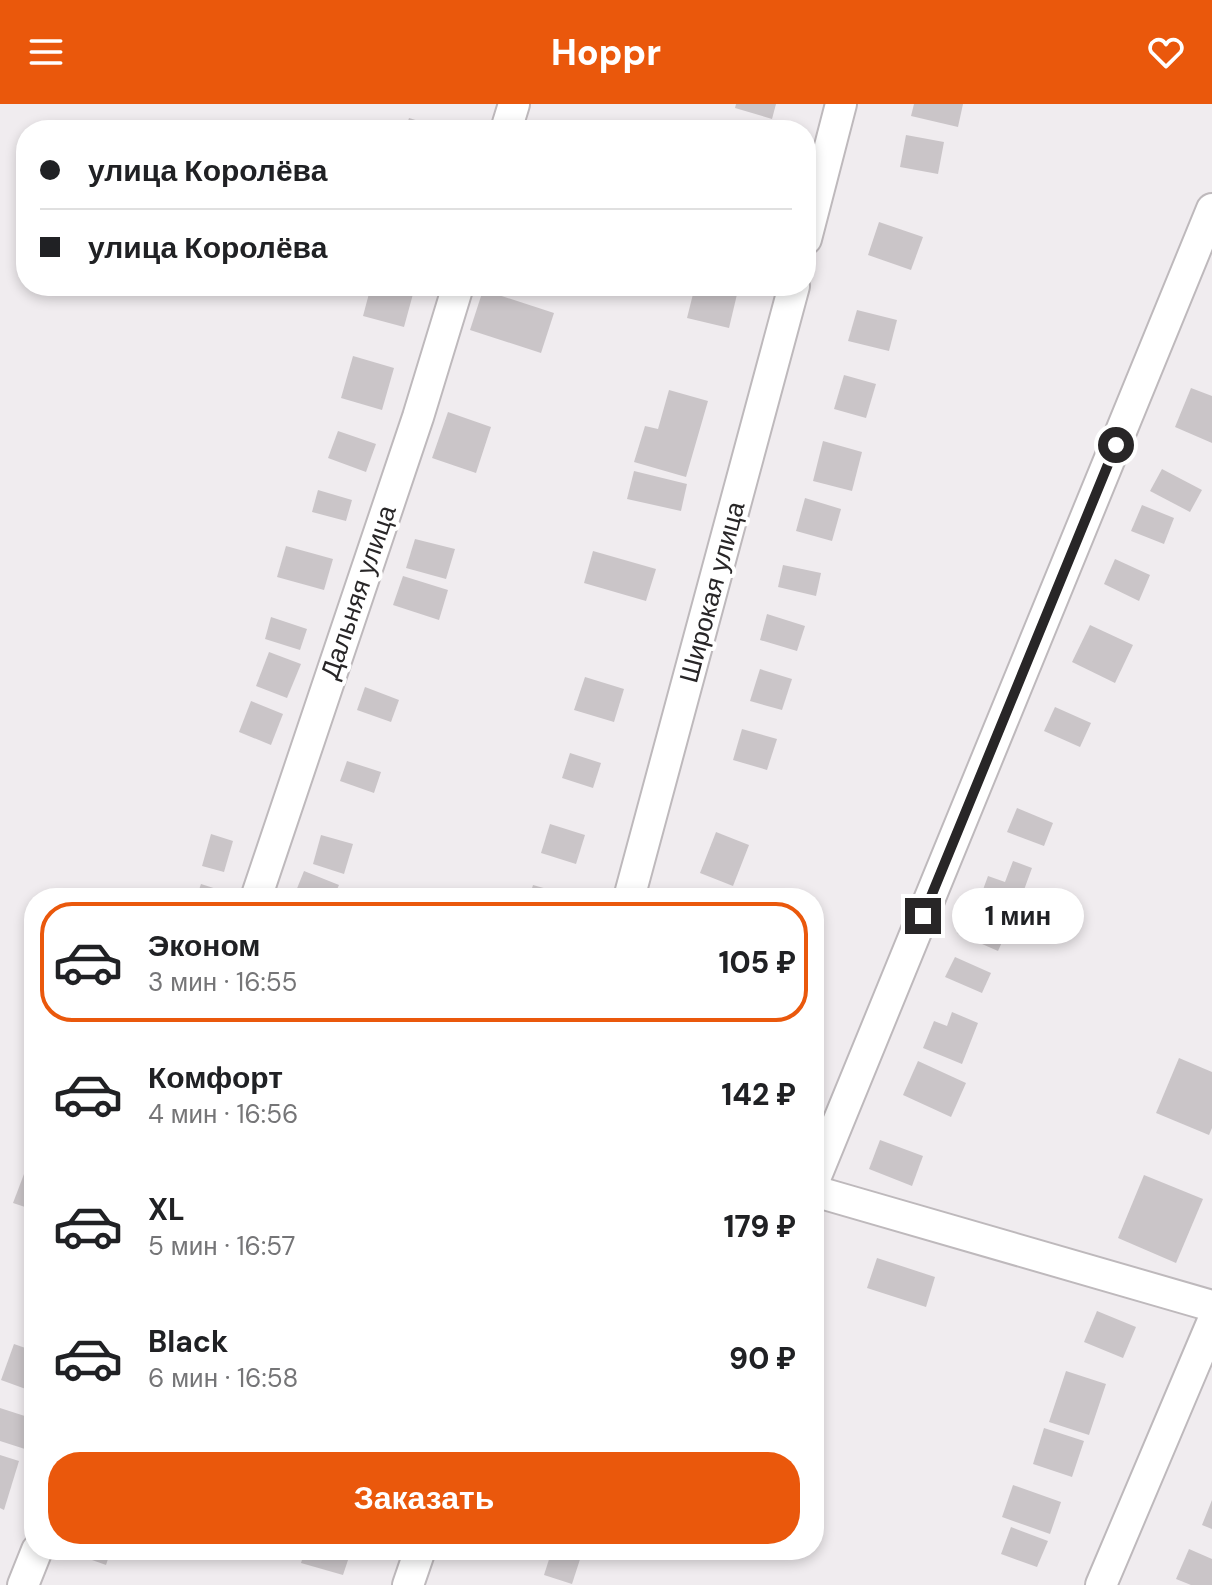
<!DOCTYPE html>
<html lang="ru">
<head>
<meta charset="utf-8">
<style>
	body { margin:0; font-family:"DM Sans",sans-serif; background:#f6f6f6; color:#202124; height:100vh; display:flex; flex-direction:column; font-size:30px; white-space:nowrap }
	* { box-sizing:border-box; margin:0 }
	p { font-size:26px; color:#757577 }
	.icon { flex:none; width:44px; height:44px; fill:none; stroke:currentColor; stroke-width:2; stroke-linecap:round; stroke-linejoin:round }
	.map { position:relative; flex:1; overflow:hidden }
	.sheet { position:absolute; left:24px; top:784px; width:800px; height:672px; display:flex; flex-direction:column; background:#fff; border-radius:32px; box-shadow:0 4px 12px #0003 }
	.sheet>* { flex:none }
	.guide { position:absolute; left:16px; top:16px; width:800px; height:176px; border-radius:32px; box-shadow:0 4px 12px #0003; display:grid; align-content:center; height:176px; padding:0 24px; background:#fff }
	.end { position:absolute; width:36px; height:36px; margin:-18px; border:10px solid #282627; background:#fff; box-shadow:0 0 0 4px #fff }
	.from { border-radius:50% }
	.bubble { position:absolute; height:56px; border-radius:28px; background:#fff; box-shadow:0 4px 12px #0003; font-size:26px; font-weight:800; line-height:56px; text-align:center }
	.guide b { display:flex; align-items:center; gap:28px; height:76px; font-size:30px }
	.guide b+b { border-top:2px solid #e0e0e0 }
	.guide i { width:20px; height:20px; background:#202124 }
	ul { padding:14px 0 0; list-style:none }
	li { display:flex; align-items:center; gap:24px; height:120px; margin:0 16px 12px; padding:0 8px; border:4px solid transparent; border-radius:32px }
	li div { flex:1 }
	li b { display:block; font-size:30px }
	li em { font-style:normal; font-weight:800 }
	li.active { border-color:#ea580c }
	li>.icon { width:72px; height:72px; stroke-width:1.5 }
	.button { display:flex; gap:16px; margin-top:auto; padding:16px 24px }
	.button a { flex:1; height:92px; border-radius:32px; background:#ea580c; color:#fff; font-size:32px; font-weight:800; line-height:92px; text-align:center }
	header { display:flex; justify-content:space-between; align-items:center; height:104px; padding:0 24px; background:#ea580c; color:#fff; font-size:36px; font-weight:800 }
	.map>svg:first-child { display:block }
</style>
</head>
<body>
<header><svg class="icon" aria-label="menu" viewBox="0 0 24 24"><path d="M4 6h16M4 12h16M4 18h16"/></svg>Hoppr<svg class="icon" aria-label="heart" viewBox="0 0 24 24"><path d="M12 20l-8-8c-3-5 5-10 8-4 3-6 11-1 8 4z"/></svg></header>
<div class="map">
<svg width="1212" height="1481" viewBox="0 0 1212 1481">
	<rect width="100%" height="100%" fill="#f0ecef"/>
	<g fill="#cac5c8">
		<polygon points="736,0 776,0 772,15 735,4"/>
		<polygon points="914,0 963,0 958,23 911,12"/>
		<polygon points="409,14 445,25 445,26 405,26"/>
		<polygon points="906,31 944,38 938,70 900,63"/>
		<polygon points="879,118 923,133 911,166 868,151"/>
		<polygon points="371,182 383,182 413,190 404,223 363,212"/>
		<polygon points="695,182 739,182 729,224 687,214"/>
		<polygon points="483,186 554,209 541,249 470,226"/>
		<polygon points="857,206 897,216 889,247 848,237"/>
		<polygon points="353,252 394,264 382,306 341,294"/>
		<polygon points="844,271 876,280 866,314 834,305"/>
		<polygon points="1191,284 1212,292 1212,339 1175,323"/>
		<polygon points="669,286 708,297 686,373 634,358 645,322 658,325"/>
		<polygon points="448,308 491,323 476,369 432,354"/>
		<polygon points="338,327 376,340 366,368 328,354"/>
		<polygon points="823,337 862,348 852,387 813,377"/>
		<polygon points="1162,365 1202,386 1190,408 1150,387"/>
		<polygon points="634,367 687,380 681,407 627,395"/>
		<polygon points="318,386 352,396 346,417 312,408"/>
		<polygon points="805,394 841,405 832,437 796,427"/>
		<polygon points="1142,401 1174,414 1164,440 1131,427"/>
		<polygon points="415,435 455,445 446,475 406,464"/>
		<polygon points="286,442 333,455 324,486 277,473"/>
		<polygon points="593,447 656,465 646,497 584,479"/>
		<polygon points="1115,455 1150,471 1139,497 1104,480"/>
		<polygon points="783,461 821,469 816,492 778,483"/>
		<polygon points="403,472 448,486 439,516 393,501"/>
		<polygon points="767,510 805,522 797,547 760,536"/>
		<polygon points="271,513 307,525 300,546 265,535"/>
		<polygon points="1090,521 1133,541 1115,579 1072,558"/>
		<polygon points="269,548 301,560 287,594 256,582"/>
		<polygon points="760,565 792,575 782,606 750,597"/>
		<polygon points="585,573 624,585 614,618 574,606"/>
		<polygon points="365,583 399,596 391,618 357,606"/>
		<polygon points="251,597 283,610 271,641 239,628"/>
		<polygon points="1055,603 1091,619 1080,643 1044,627"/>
		<polygon points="742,625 777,635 767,666 733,656"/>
		<polygon points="570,649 601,659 593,684 562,674"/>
		<polygon points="347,657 381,668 374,689 340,677"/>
		<polygon points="1017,704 1053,719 1044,742 1007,728"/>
		<polygon points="550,720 585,731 576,760 541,749"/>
		<polygon points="716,728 749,741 733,782 700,769"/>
		<polygon points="211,730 233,737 224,768 202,762"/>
		<polygon points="321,731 353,740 344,770 313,760"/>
		<polygon points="1013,757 1032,764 1013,816 977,802 988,772 1005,778"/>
		<polygon points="304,767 339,781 333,794 294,792"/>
		<polygon points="201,780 229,789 227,794 196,794"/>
		<polygon points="533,781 575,793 575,794 529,794"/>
		<polygon points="966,810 1007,827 998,847 957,829"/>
		<polygon points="955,853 991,869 982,889 945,873"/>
		<polygon points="952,908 978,919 962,960 923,944 934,917 947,922"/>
		<polygon points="1179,954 1212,968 1212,1024 1209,1031 1156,1009"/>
		<polygon points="918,957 966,979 951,1013 903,991"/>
		<polygon points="880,1036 923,1052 912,1082 869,1065"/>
		<polygon points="24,1070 34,1074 34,1106 13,1099"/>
		<polygon points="1144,1071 1203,1095 1176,1159 1118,1134"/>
		<polygon points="877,1154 935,1173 926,1203 867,1184"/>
		<polygon points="1097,1207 1136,1223 1123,1254 1084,1238"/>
		<polygon points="14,1240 34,1247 34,1288 1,1276"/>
		<polygon points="1066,1267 1106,1280 1089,1331 1049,1318"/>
		<polygon points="0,1304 34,1315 34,1326 28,1346 0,1337"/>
		<polygon points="1044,1324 1084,1337 1072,1373 1033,1360"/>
		<polygon points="0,1351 19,1357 4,1406 0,1404"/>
		<polygon points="1013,1381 1061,1398 1050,1430 1002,1413"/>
		<polygon points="1212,1396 1212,1425 1202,1421"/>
		<polygon points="1011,1423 1048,1437 1037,1463 1001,1450"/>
		<polygon points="1189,1445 1212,1455 1212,1481 1191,1481 1176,1475"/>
		<polygon points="64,1446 111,1446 106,1461"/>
		<polygon points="305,1446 324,1446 349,1453 343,1471 301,1459"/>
		<polygon points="552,1446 583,1446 572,1480 544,1471"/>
	</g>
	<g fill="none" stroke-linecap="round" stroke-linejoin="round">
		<g stroke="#beb9bc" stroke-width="34">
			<g id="street">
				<polyline points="506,26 514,0"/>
				<polyline points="806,135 841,0"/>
				<polyline points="256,794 418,313 458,182"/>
				<polyline points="629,794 794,182"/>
				<polyline points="814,1077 1212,105"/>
				<polyline points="814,1087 1212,1202"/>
				<polyline points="23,1481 37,1446"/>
				<polyline points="408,1481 420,1446"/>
				<polyline points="1101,1481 1212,1219"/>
			</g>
		</g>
		<use href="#street" stroke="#fff" stroke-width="30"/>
	</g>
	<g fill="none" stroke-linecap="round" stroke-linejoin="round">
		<polyline stroke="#282627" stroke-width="10" points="923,812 1116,341"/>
	</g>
	<g text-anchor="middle" stroke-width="8" stroke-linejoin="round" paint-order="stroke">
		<g font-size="26" fill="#282627" stroke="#fff">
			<text transform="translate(358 488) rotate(-71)" y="9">Дальняя улица</text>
			<text transform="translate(712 488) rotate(-75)" y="9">Широкая улица</text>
		</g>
	</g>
</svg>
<i class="end from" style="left:1116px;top:341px"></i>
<i class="end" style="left:923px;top:812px"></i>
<div class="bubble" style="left:952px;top:784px;width:132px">1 мин</div>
<div class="guide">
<b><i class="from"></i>улица Королёва</b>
<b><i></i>улица Королёва</b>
</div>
<section class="sheet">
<ul>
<li class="active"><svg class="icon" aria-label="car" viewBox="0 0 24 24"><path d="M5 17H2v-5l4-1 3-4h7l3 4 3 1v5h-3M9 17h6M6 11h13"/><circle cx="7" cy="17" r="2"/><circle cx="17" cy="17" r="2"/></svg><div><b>Эконом</b><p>3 мин · 16:55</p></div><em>105 ₽</em></li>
<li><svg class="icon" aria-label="car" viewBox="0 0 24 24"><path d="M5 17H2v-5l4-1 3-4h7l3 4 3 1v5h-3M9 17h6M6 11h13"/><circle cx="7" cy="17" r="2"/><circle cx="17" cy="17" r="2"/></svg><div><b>Комфорт</b><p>4 мин · 16:56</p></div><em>142 ₽</em></li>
<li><svg class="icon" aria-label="car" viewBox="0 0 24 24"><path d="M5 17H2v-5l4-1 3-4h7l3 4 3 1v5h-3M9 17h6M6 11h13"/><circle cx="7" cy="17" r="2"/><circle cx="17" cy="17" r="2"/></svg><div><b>XL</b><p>5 мин · 16:57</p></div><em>179 ₽</em></li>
<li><svg class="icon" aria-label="car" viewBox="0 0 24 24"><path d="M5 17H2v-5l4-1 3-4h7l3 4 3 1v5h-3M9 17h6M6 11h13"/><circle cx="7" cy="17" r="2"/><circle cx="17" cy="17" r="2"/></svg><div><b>Black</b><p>6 мин · 16:58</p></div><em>90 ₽</em></li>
</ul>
<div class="button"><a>Заказать</a></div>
</section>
</div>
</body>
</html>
